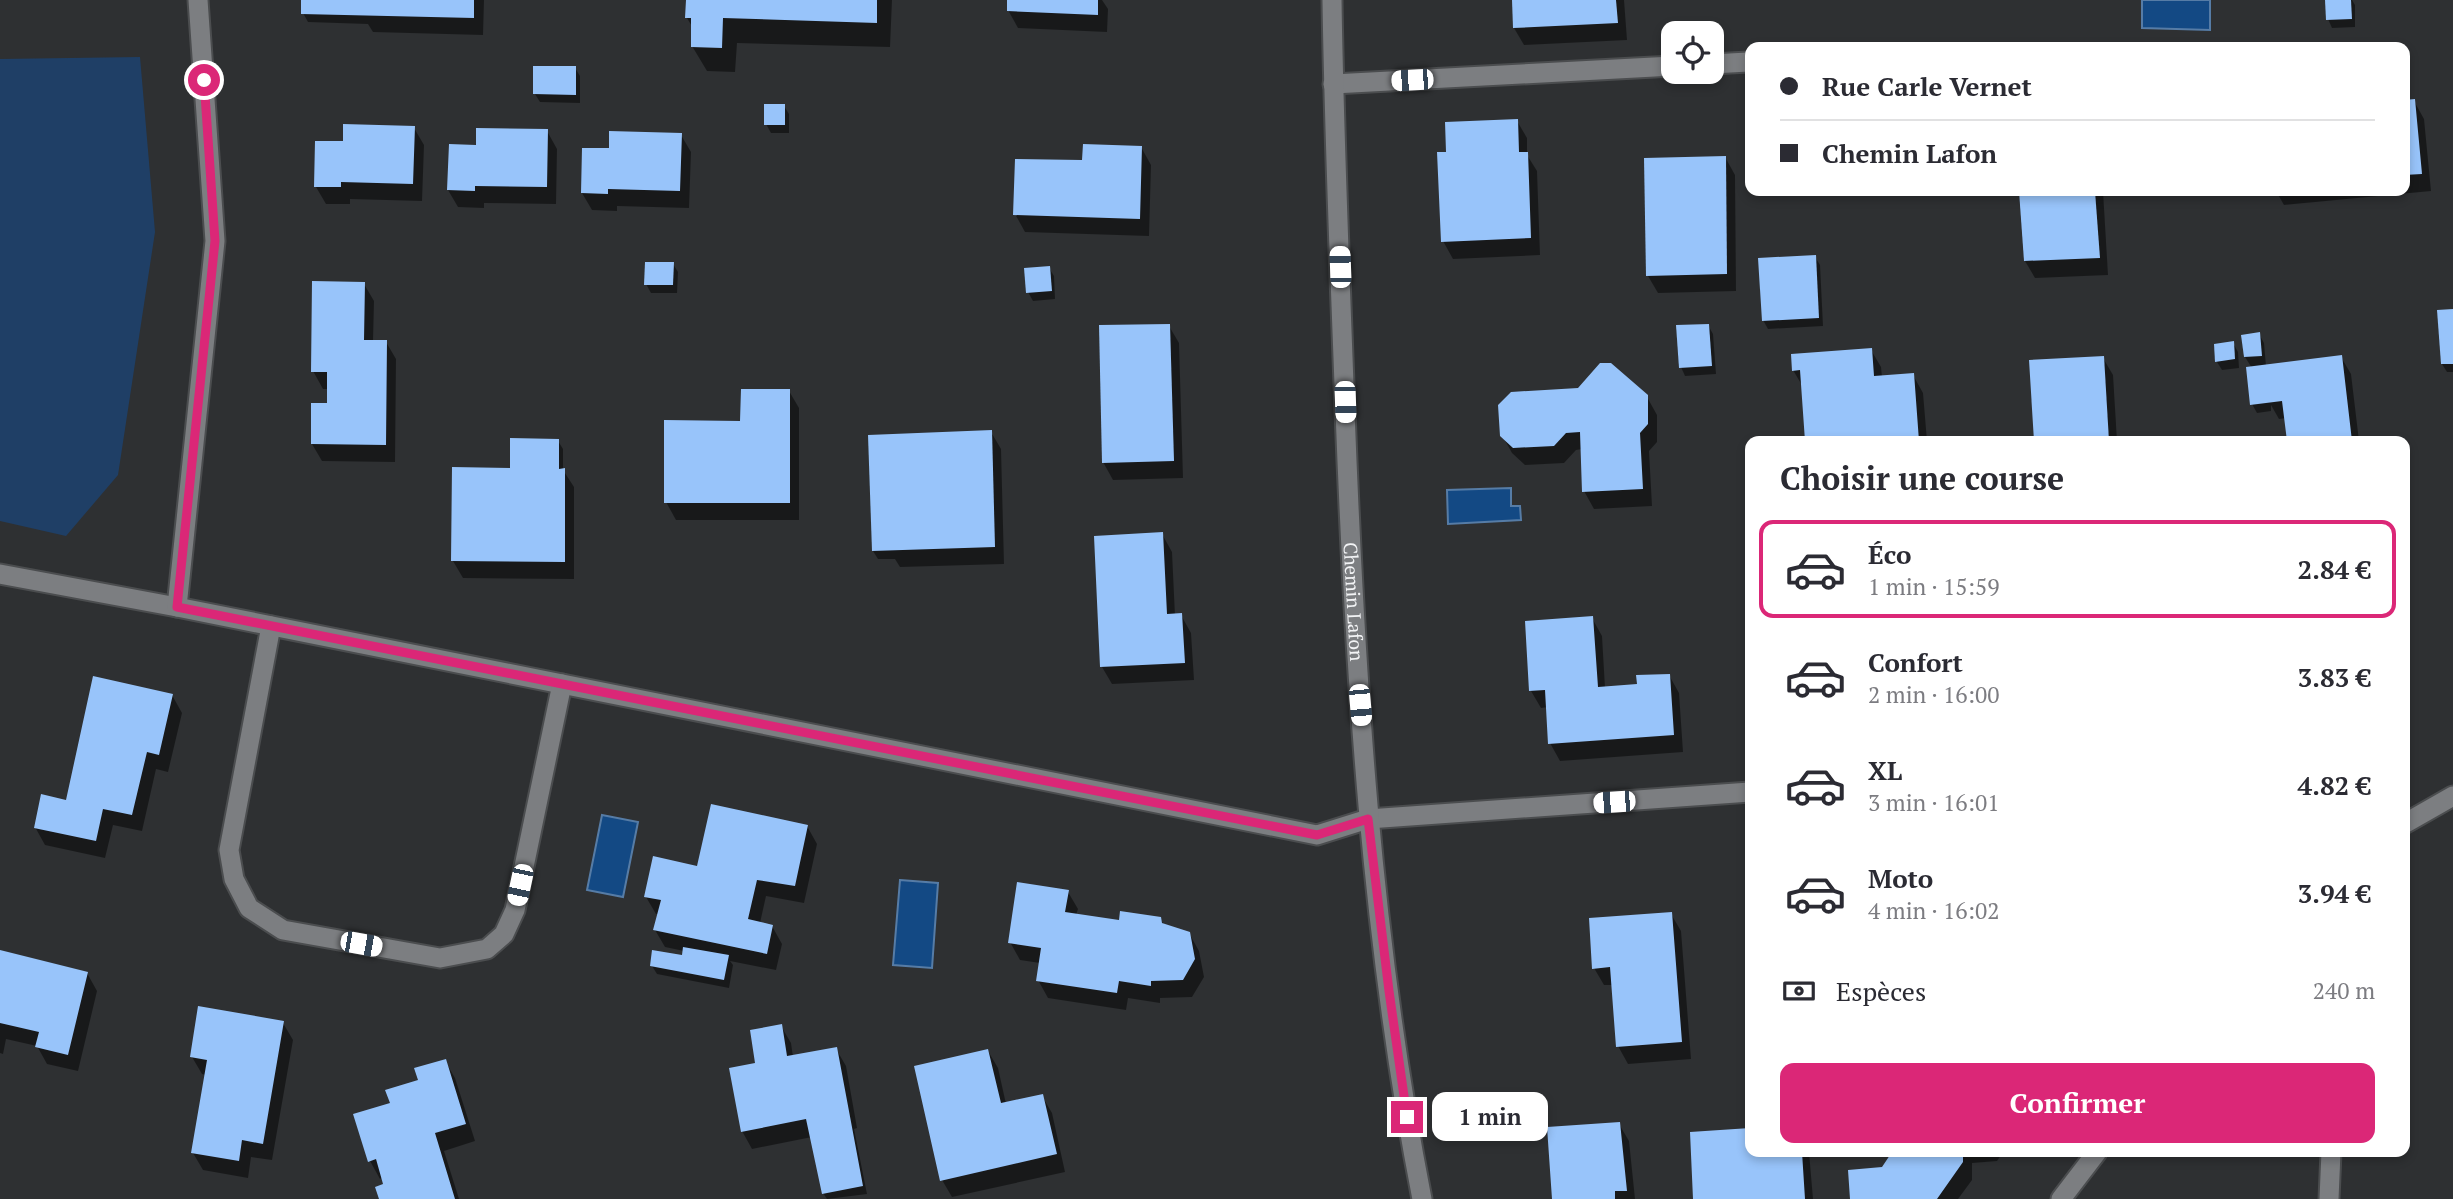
<!DOCTYPE html>
<html lang="fr">
<head>
<meta charset="utf-8">
<style>
	body { margin:0; font-family:"PT Serif",serif; background:#f7f7f7; color:#2b2b33; height:100vh; display:flex; flex-direction:column; font-size:26px; white-space:nowrap }
	* { box-sizing:border-box; margin:0 }
	p { font-size:23px; color:#7c7c81 }
	.icon { flex:none; width:38px; height:38px; fill:none; stroke:currentColor; stroke-width:2; stroke-linecap:round; stroke-linejoin:round }
	.map { position:relative; flex:1; overflow:hidden }
	.details { position:absolute; left:1745px; top:436px; width:665px; height:721px; display:flex; flex-direction:column; background:#fff; border-radius:14px; box-shadow:0 4px 10px #0003 }
	.details>* { flex:none }
	.banner { position:absolute; left:1745px; top:42px; width:665px; height:154px; border-radius:14px; box-shadow:0 4px 10px #0003; display:grid; align-content:center; height:154px; padding:0 35px; background:#fff }
	.buttons { position:absolute; left:1661px; top:21px; display:grid; gap:14px }
	.buttons a { display:grid; place-items:center; width:63px; height:63px; border-radius:14px; background:#fff; box-shadow:0 4px 10px #0003; font-size:35px }
	.end { position:absolute; width:32px; height:32px; margin:-16px; border:9px solid #db2777; background:#fff; box-shadow:0 0 0 4px #fff }
	.from { border-radius:50% }
	.bubble { position:absolute; height:49px; border-radius:14px; background:#fff; box-shadow:0 4px 10px #0003; font-size:23px; font-weight:800; line-height:49px; text-align:center }
	.car { position:absolute; width:21px; height:42px; margin:-21px -10px; border-radius:9px; box-shadow:0 0 5px 2px #0007; background:linear-gradient(#fff 24%,#345 0 40%,#fff 0 76%,#345 0 86%,#fff 0) }
	.banner b { display:flex; align-items:center; gap:24px; height:66px; font-size:26px }
	.banner b+b { border-top:2px solid #e1e1e2 }
	.banner i { width:18px; height:18px; background:#2b2b33 }
	ul { padding:0; list-style:none }
	li { display:flex; align-items:center; gap:21px; height:98px; margin:0 14px 10px; padding:0 21px; border:4px solid transparent; border-radius:14px }
	li div { flex:1 }
	li b { display:block; font-size:26px }
	li em { font-style:normal; font-weight:800 }
	li.selected { border-color:#db2777 }
	li>.icon { width:63px; height:63px; stroke-width:1.5 }
	h2 { padding:0 35px; font-size:32px; line-height:84px }
	.pay { display:flex; align-items:center; gap:18px; height:77px; padding:0 35px; font-size:26px }
	.pay p { margin-inline-start:auto }
	.cta { display:flex; gap:14px; margin-top:auto; padding:14px 35px }
	.cta a { flex:1; height:80px; border-radius:14px; background:#db2777; color:#fff; font-size:28px; font-weight:800; line-height:80px; text-align:center }
	.map>svg:first-child { display:block }
</style>
</head>
<body>
<div class="map">
<svg width="2453" height="1199" viewBox="0 0 2453 1199">
	<rect width="100%" height="100%" fill="#2e3032"/>
	<polygon fill="#1f3f66" points="140,57 155,232 118,475 66,536 0,521 0,59"/>
	<g fill="#134984" stroke="#567ca6" stroke-width="2">
		<polygon points="2142,0 2210,0 2210,30 2142,28"/>
		<polygon points="1511,488 1511,506 1520,506 1521,520 1448,524 1447,490"/>
		<polygon points="602,815 638,822 623,897 587,890"/>
		<polygon points="900,880 938,883 932,968 893,965"/>
	</g>
	<g fill="#0007">
		<polygon points="303,0 484,0 483,35 373,32 368,24 308,22 303,13"/>
		<polygon points="688,0 892,0 890,47 737,43 735,72 707,71 692,46 693,28 687,18"/>
		<polygon points="1009,0 1102,0 1108,9 1107,32 1018,28 1008,10"/>
		<polygon points="1513,0 1624,0 1627,40 1524,45 1514,28"/>
		<polygon points="2327,0 2352,0 2355,5 2355,27 2332,28 2328,19"/>
		<polygon points="575,68 580,76 580,103 540,102 535,94"/>
		<polygon points="2414,101 2424,119 2431,191 2284,205 2276,191 2404,191 2404,102"/>
		<polygon points="784,106 789,114 789,133 771,133 766,124"/>
		<polygon points="1517,121 1527,138 1527,155 1537,171 1540,255 1453,259 1443,241 1448,154"/>
		<polygon points="414,128 424,145 422,201 350,199 350,204 326,204 316,187 345,143"/>
		<polygon points="547,131 557,149 556,204 484,203 484,208 458,207 448,190 478,147"/>
		<polygon points="681,135 691,152 689,208 617,206 617,211 592,210 582,193 610,150"/>
		<polygon points="1141,147 1151,165 1149,236 1025,232 1015,214 1084,162"/>
		<polygon points="1725,157 1735,175 1736,291 1658,293 1648,276"/>
		<polygon points="2021,191 2103,191 2108,275 2035,278 2025,261"/>
		<polygon points="1815,257 1820,265 1823,326 1768,329 1763,320"/>
		<polygon points="673,264 678,272 677,293 651,293 646,284"/>
		<polygon points="1049,268 1054,276 1055,299 1033,301 1028,292"/>
		<polygon points="364,284 374,301 373,341 386,342 396,359 395,462 322,461 312,444 329,405 329,389 323,389 313,371"/>
		<polygon points="2453,311 2453,372 2447,372 2442,364"/>
		<polygon points="1708,325 1713,334 1716,374 1685,376 1681,367"/>
		<polygon points="1169,326 1179,343 1183,478 1113,480 1103,462"/>
		<polygon points="2259,334 2264,343 2266,366 2341,357 2351,374 2359,441 2288,441 2286,418 2279,419 2271,405 2271,411 2257,413 2252,404 2252,368 2245,357"/>
		<polygon points="2233,343 2238,352 2239,368 2222,370 2217,362 2216,346"/>
		<polygon points="1871,350 1881,367 1882,377 1913,375 1923,393 1927,441 1807,441 1803,387 1793,370"/>
		<polygon points="2103,358 2113,375 2117,441 2035,441"/>
		<polygon points="789,391 799,408 799,520 676,520 666,502 742,422"/>
		<polygon points="1647,397 1657,415 1657,442 1649,451 1652,506 1594,509 1584,491 1582,449 1576,450 1564,463 1525,465 1512,453 1502,435"/>
		<polygon points="991,432 1001,449 1004,564 900,567 895,559 878,559 873,551"/>
		<polygon points="558,441 563,449 563,470 574,487 574,579 463,578 453,561 513,470"/>
		<polygon points="1162,534 1172,552 1175,616 1181,615 1191,633 1194,680 1112,684 1102,667"/>
		<polygon points="1592,618 1602,636 1605,688 1639,685 1669,675 1679,693 1683,752 1560,761 1550,743 1548,707 1541,708 1531,691"/>
		<polygon points="172,695 182,713 168,772 156,769 142,831 113,825 105,858 45,845 35,827 67,802"/>
		<polygon points="807,826 817,844 804,903 766,896 760,923 772,926 782,944 776,970 730,961 733,965 729,988 657,974 652,966 684,957 684,951 665,947 655,930 659,914 656,914 646,897 698,868"/>
		<polygon points="1068,892 1078,909 1076,915 1121,922 1160,919 1164,925 1189,933 1199,951 1204,977 1192,997 1160,998 1160,1003 1128,998 1126,1010 1048,998 1038,980 1040,963 1020,960 1010,942"/>
		<polygon points="1671,914 1681,931 1691,1059 1628,1064 1618,1046 1613,985 1604,985 1594,968"/>
		<polygon points="0,952 87,973 97,991 78,1071 47,1064 37,1046 6,1039 3,1054 0,1053"/>
		<polygon points="283,1023 293,1040 272,1160 251,1157 248,1178 203,1170 193,1153 206,1075 202,1074 192,1057"/>
		<polygon points="781,1026 791,1043 793,1057 836,1049 846,1066 857,1128 854,1129 867,1194 827,1199 823,1193 812,1137 752,1149 742,1131 757,1064"/>
		<polygon points="988,1051 998,1068 1006,1104 1042,1096 1052,1113 1065,1172 952,1197 942,1180"/>
		<polygon points="445,1061 455,1078 475,1141 444,1151 459,1199 381,1199 385,1185 383,1177 380,1179 370,1161 392,1104"/>
		<polygon points="1619,1124 1629,1141 1635,1199 1554,1199"/>
		<polygon points="1750,1130 1750,1152 1809,1152 1813,1199 1695,1199"/>
		<polygon points="1894,1152 2003,1152 1997,1161 1972,1163 1972,1180 1958,1199 1852,1199 1882,1168"/>
	</g>
	<g fill="#98c4fa">
		<polygon points="301,0 474,0 474,18 301,14"/>
		<polygon points="686,0 877,0 877,23 723,18 722,48 691,47 691,18 685,18"/>
		<polygon points="1007,0 1098,0 1098,15 1007,11"/>
		<polygon points="1512,0 1616,0 1618,23 1513,28"/>
		<polygon points="2325,0 2351,0 2352,19 2326,20"/>
		<polygon points="533,66 576,66 576,95 533,94"/>
		<polygon points="2415,99 2422,174 2404,175 2404,100"/>
		<rect x="764" y="104" width="21" height="21"/>
		<polygon points="1518,119 1519,152 1528,152 1531,238 1441,242 1437,152 1446,152 1445,122"/>
		<polygon points="343,124 415,126 413,184 341,182 341,187 314,187 315,141 343,141"/>
		<polygon points="476,128 548,129 547,187 475,186 475,191 447,190 449,144 476,145"/>
		<polygon points="609,131 682,133 680,191 608,189 608,194 581,193 582,148 609,148"/>
		<polygon points="1083,144 1142,146 1140,219 1013,215 1015,159 1082,160"/>
		<polygon points="1726,156 1727,274 1646,276 1644,158"/>
		<polygon points="2019,191 2095,191 2100,258 2024,261"/>
		<polygon points="1816,255 1819,318 1762,321 1758,258"/>
		<polygon points="645,262 674,262 673,285 644,285"/>
		<polygon points="1050,266 1052,291 1026,293 1024,268"/>
		<polygon points="312,281 365,282 364,340 387,340 386,445 311,444 311,403 327,403 327,372 311,372"/>
		<polygon points="2453,309 2453,364 2441,364 2437,310"/>
		<polygon points="1170,324 1174,461 1102,463 1099,325"/>
		<polygon points="1709,324 1712,366 1679,368 1676,325"/>
		<polygon points="2260,332 2262,356 2244,357 2241,335"/>
		<polygon points="2234,341 2235,359 2215,362 2214,344"/>
		<polygon points="1872,348 1874,376 1914,373 1919,441 1863,441 1862,438 1805,441 1800,370 1792,371 1791,354"/>
		<polygon points="2342,355 2352,441 2287,441 2282,401 2250,405 2246,367"/>
		<polygon points="2104,356 2109,441 2034,441 2029,360"/>
		<polygon points="1600,363 1611,363 1648,395 1648,424 1640,433 1643,489 1582,492 1580,432 1566,433 1554,446 1513,448 1500,436 1498,405 1511,392 1578,388"/>
		<polygon points="741,389 790,389 790,503 664,503 664,420 740,421"/>
		<polygon points="992,430 995,547 872,551 868,435"/>
		<polygon points="510,438 559,439 559,469 565,468 565,562 451,561 452,467 510,468"/>
		<polygon points="1163,532 1167,614 1182,613 1185,663 1100,667 1094,536"/>
		<polygon points="1593,616 1598,687 1637,684 1636,675 1670,674 1674,735 1548,744 1545,690 1529,691 1525,621"/>
		<polygon points="93,676 173,694 159,755 147,752 132,815 103,809 96,841 34,828 41,794 66,800"/>
		<polygon points="711,804 808,825 795,886 757,880 748,919 773,925 767,954 653,930 661,900 644,897 653,856 697,866"/>
		<polygon points="1017,882 1069,890 1065,912 1119,920 1120,911 1161,917 1162,923 1190,932 1195,959 1183,980 1151,981 1151,986 1119,981 1117,993 1036,981 1041,948 1008,943"/>
		<polygon points="1672,912 1682,1042 1616,1047 1610,967 1592,969 1589,918"/>
		<polygon points="683,947 729,955 724,980 650,966 652,950 682,955"/>
		<polygon points="0,950 88,972 68,1055 35,1047 39,1032 0,1023"/>
		<polygon points="198,1006 284,1021 263,1144 242,1140 239,1161 191,1153 207,1060 190,1057"/>
		<polygon points="782,1024 787,1056 837,1047 863,1186 822,1194 806,1119 741,1132 729,1068 755,1063 750,1030"/>
		<polygon points="988,1049 1001,1103 1043,1094 1057,1154 940,1181 914,1066"/>
		<polygon points="446,1059 466,1124 435,1133 455,1199 379,1199 375,1187 383,1184 376,1159 368,1162 353,1114 390,1103 385,1090 418,1080 414,1068"/>
		<polygon points="1620,1122 1627,1191 1615,1191 1615,1199 1552,1199 1547,1127"/>
		<polygon points="1750,1128 1750,1152 1802,1152 1805,1199 1693,1199 1690,1132"/>
		<polygon points="1892,1152 1963,1152 1963,1162 1937,1199 1850,1199 1848,1170 1882,1167"/>
	</g>
	<g fill="none" stroke-linecap="round" stroke-linejoin="round">
		<g stroke="#4b4d4f" stroke-width="23">
			<g id="service">
				<polyline points="1712,64 1748,62"/>
				<polyline points="1333,84 1673,66"/>
				<polyline points="1368,819 1750,792"/>
			</g>
		</g>
		<g stroke="#4b4d4f" stroke-width="23">
			<g id="minor">
				<polyline points="0,574 177,607 1317,835 1368,819"/>
				<polyline points="177,607 215,241 198,0"/>
				<polyline points="271,626 229,850 234,879 249,908 283,930 440,958 487,949 504,934 515,910 562,684"/>
				<polyline points="2404,824 2453,796"/>
				<polyline points="2061,1199 2097,1152"/>
				<polyline points="2329,1199 2331,1152"/>
			</g>
		</g>
		<g stroke="#4b4d4f" stroke-width="23">
			<g id="tertiary">
				<path id="s1" d="M1332,0c2,137 8,274 13,411 10,264 26,528 77,788"/>
			</g>
		</g>
		<use href="#service" stroke="#7c7e81" stroke-width="19"/>
		<use href="#minor" stroke="#7c7e81" stroke-width="19"/>
		<use href="#tertiary" stroke="#7c7e81" stroke-width="19"/>
	</g>
	<g fill="none" stroke-linecap="round" stroke-linejoin="round">
		<polyline stroke="#db2777" stroke-width="9" points="204,80 215,241 177,607 1317,835 1368,819 1389,991 1407,1117"/>
	</g>
	<g text-anchor="middle" stroke-width="7" stroke-linejoin="round" paint-order="stroke">
		<g font-size="19" fill="#f2f3f5" stroke="#2e3032">
			<text dy="7" stroke="none"><textPath href="#s1" startOffset="602">Chemin Lafon</textPath></text>
		</g>
	</g>
</svg>
<div class="buttons">
<a><svg class="icon" aria-label="locate" viewBox="0 0 24 24"><circle cx="12" cy="12" r="6"/><path d="M12 2v4M12 18v4M2 12h4M18 12h4"/></svg></a>
</div>
<i class="end from" style="left:204px;top:80px"></i>
<i class="end" style="left:1407px;top:1117px"></i>
<div class="bubble" style="left:1432px;top:1092px;width:116px">1 min</div>
<i class="car" style="left:1412px;top:80px;rotate:267deg"></i>
<i class="car" style="left:1340px;top:267px;rotate:358deg"></i>
<i class="car" style="left:1345px;top:402px;rotate:178deg"></i>
<i class="car" style="left:1360px;top:705px;rotate:175deg"></i>
<i class="car" style="left:1614px;top:802px;rotate:266deg"></i>
<i class="car" style="left:520px;top:885px;rotate:192deg"></i>
<i class="car" style="left:361px;top:944px;rotate:100deg"></i>
<div class="banner">
<b><i class="from"></i>Rue Carle Vernet</b>
<b><i></i>Chemin Lafon</b>
</div>
<section class="details">
<h2>Choisir une course</h2>
<ul>
<li class="selected"><svg class="icon" aria-label="car" viewBox="0 0 24 24"><path d="M5 17H2v-5l4-1 3-4h7l3 4 3 1v5h-3M9 17h6M6 11h13"/><circle cx="7" cy="17" r="2"/><circle cx="17" cy="17" r="2"/></svg><div><b>Éco</b><p>1 min · 15:59</p></div><em>2.84 €</em></li>
<li><svg class="icon" aria-label="car" viewBox="0 0 24 24"><path d="M5 17H2v-5l4-1 3-4h7l3 4 3 1v5h-3M9 17h6M6 11h13"/><circle cx="7" cy="17" r="2"/><circle cx="17" cy="17" r="2"/></svg><div><b>Confort</b><p>2 min · 16:00</p></div><em>3.83 €</em></li>
<li><svg class="icon" aria-label="car" viewBox="0 0 24 24"><path d="M5 17H2v-5l4-1 3-4h7l3 4 3 1v5h-3M9 17h6M6 11h13"/><circle cx="7" cy="17" r="2"/><circle cx="17" cy="17" r="2"/></svg><div><b>XL</b><p>3 min · 16:01</p></div><em>4.82 €</em></li>
<li><svg class="icon" aria-label="car" viewBox="0 0 24 24"><path d="M5 17H2v-5l4-1 3-4h7l3 4 3 1v5h-3M9 17h6M6 11h13"/><circle cx="7" cy="17" r="2"/><circle cx="17" cy="17" r="2"/></svg><div><b>Moto</b><p>4 min · 16:02</p></div><em>3.94 €</em></li>
</ul>
<div class="pay"><svg class="icon" aria-label="cash" viewBox="0 0 24 24"><path d="M3 7h18v10H3z"/><circle cx="12" cy="12" r="2"/></svg>Espèces<p>240 m</p></div>
<div class="cta"><a>Confirmer</a></div>
</section>
</div>
</body>
</html>
